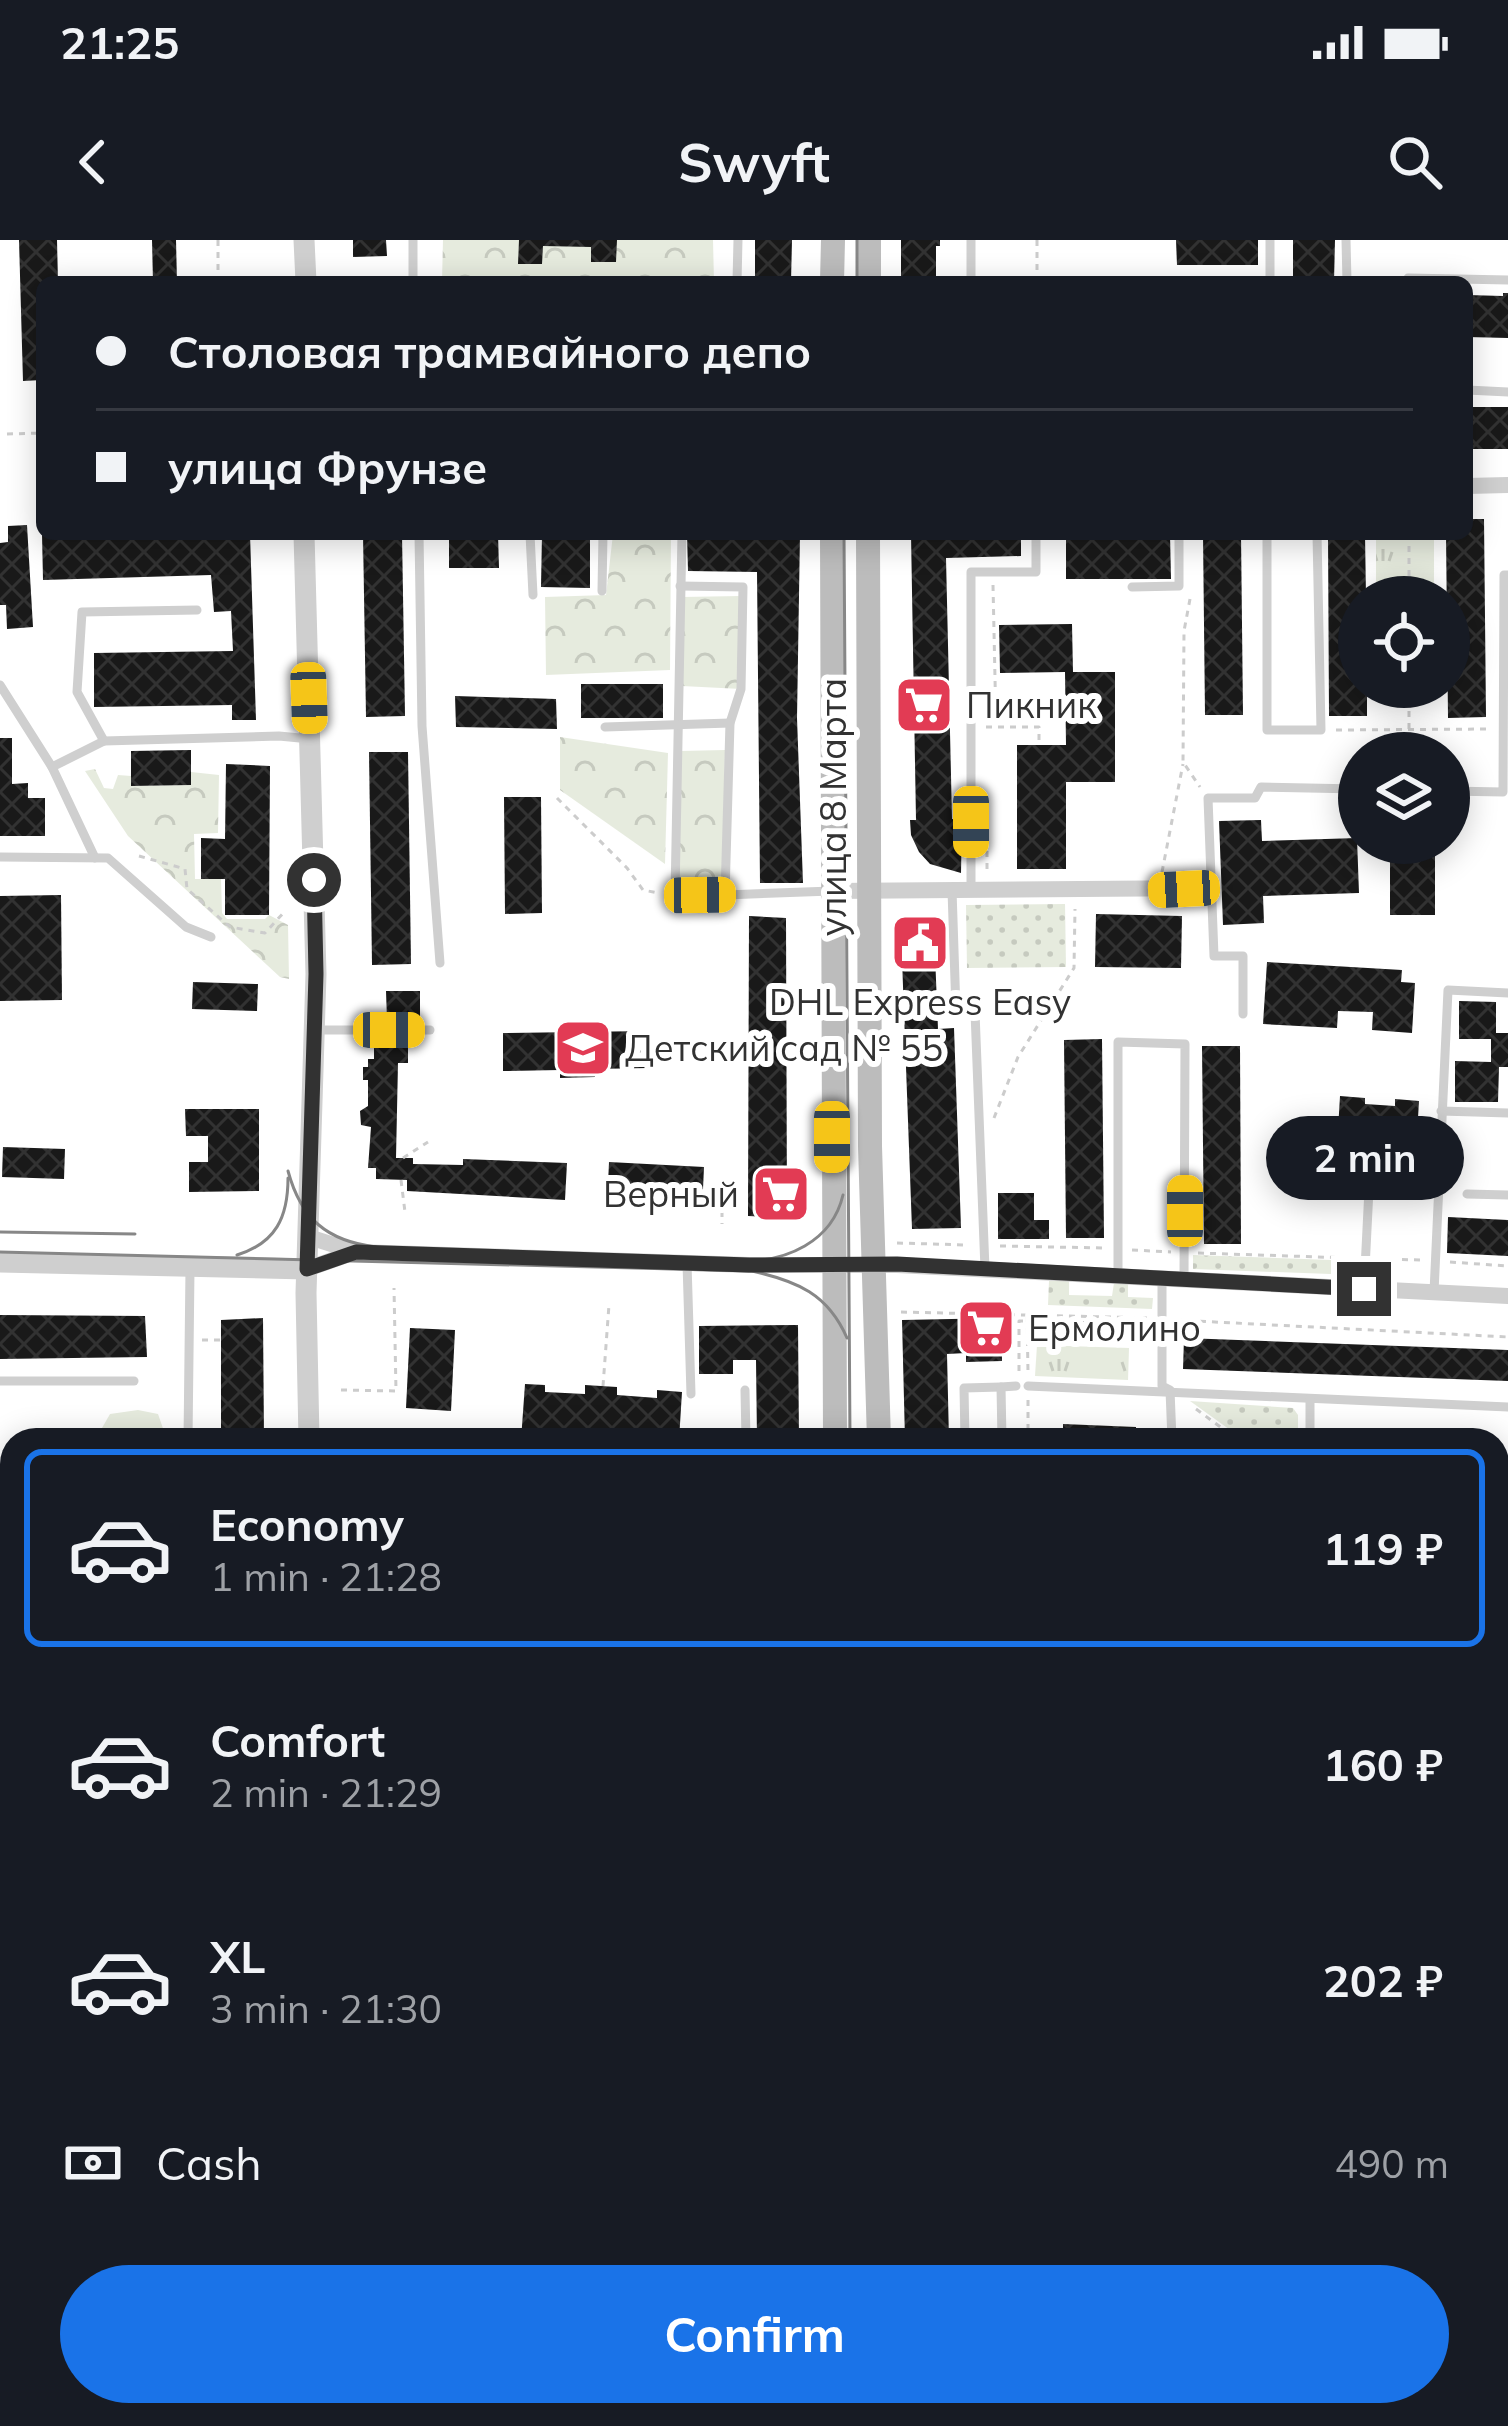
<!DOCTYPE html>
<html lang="en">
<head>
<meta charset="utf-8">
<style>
	body { margin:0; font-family:Mulish,sans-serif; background:#242831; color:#f1f3f6; height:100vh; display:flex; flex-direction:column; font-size:45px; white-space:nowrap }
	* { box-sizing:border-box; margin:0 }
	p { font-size:39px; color:#9ea1a6 }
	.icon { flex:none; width:66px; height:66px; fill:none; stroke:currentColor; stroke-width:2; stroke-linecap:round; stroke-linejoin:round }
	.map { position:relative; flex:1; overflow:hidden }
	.panel { position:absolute; left:0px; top:1188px; width:1509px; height:999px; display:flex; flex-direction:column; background:#171b24; border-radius:36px 36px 0 0; box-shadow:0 6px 30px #0003 }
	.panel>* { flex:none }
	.guide { position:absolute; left:36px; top:36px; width:1437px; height:264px; border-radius:18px; box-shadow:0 6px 30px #0003; display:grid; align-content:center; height:264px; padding:0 60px; background:#171b24 }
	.buttons { position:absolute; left:1338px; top:336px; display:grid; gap:24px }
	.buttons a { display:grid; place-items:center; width:132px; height:132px; border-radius:50%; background:#171b24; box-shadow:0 6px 30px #0003; font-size:60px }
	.end { position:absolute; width:54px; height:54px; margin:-27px; border:15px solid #323232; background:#fff; box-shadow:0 0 0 6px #fff }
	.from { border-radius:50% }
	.bubble { position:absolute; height:84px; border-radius:42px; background:#171b24; box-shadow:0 6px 30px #0003; font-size:39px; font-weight:700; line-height:84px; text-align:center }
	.car { position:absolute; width:36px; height:72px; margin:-36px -18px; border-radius:15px; box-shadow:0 0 9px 3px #0007; background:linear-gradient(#f5c518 24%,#345 0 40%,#f5c518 0 76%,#345 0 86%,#f5c518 0) }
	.guide b { display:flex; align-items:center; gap:42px; height:114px; font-size:45px }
	.guide b+b { border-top:3px solid #363941 }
	.guide i { width:30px; height:30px; background:#f1f3f6 }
	ul { padding:21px 0 0; list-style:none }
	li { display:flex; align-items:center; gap:36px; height:198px; margin:0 24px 18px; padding:0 36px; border:6px solid transparent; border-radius:18px }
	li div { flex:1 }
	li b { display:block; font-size:45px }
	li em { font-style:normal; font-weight:700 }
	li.selected { border-color:#1a73e8 }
	li>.icon { width:108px; height:108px; stroke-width:1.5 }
	.pay { display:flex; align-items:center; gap:30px; height:132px; padding:0 60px; font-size:45px }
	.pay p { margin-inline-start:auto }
	.button { display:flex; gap:24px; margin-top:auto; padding:24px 60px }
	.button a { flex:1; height:138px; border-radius:72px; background:#1a73e8; color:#fff; font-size:48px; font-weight:700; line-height:138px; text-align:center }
	.status { display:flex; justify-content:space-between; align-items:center; height:84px; padding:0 60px; background:#171b24; direction:ltr }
	.status svg { height:33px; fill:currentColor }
	header { display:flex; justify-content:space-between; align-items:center; height:156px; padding:0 60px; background:#171b24; font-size:54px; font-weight:700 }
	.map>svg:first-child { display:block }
</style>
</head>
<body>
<div class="status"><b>21:25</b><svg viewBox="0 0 49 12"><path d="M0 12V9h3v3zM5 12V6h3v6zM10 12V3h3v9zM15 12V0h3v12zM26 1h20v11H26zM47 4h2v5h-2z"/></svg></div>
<header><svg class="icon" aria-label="back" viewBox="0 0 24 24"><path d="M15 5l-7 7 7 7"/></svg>Swyft<svg class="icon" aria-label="search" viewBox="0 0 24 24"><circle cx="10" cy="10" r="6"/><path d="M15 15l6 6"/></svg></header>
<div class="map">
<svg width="1508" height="2186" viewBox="0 0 1508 2186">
	<defs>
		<pattern id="grass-dots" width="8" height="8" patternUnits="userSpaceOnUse" patternTransform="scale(3)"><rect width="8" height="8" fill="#e6ebde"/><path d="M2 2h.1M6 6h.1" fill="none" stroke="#c6cabf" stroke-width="1.8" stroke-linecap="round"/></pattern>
		<pattern id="forest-crowns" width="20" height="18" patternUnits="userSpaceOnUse" patternTransform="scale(3)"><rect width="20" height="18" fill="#e6ebde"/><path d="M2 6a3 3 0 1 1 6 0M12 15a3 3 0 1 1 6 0" fill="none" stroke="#c6cabf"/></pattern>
		<pattern id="park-tufts" width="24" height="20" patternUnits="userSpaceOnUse" patternTransform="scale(3)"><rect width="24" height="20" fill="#e6ebde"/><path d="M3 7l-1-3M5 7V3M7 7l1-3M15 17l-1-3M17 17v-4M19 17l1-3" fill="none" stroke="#c6cabf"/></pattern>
		<pattern id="building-cross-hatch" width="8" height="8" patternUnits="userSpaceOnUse" patternTransform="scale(3)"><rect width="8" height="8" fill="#191919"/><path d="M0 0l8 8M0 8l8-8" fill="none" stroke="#323232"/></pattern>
	</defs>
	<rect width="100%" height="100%" fill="#fff"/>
	<g fill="url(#grass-dots)">
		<polygon points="1065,664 1066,727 967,728 966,665"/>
		<polygon points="1193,1015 1358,1021 1357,1035 1193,1029"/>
		<polygon points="1049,1041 1069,1041 1069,1055 1112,1056 1114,1043 1128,1044 1128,1057 1153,1058 1152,1069 1048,1065"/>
		<polygon points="1190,1161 1293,1168 1298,1175 1298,1200 1244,1200"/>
	</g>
	<g fill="url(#forest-crowns)">
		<polygon points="443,0 713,0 714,42 442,42"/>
		<polygon points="613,294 671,294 670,430 546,435 545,357 606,355"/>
		<polygon points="740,356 741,449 682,446 682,357"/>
		<polygon points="560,497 668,513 665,624 560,550"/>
		<polygon points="725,510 722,652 677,652 681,511"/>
		<polygon points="95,529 104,548 113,549 118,535 131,536 132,546 190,545 191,532 219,535 218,593 194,594 195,639 221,639 222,673 227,679 265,679 269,675 288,685 289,739 280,737 128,596 85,531"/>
	</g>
	<g fill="url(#park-tufts)">
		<rect x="1376" y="294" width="58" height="63"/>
		<polygon points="1037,1105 1129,1108 1128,1140 1035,1136"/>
	</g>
	<polygon fill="#e6ebde" points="138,1170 158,1174 167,1200 102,1200 102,1188 110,1174"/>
	<g fill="url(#building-cross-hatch)">
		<polygon points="19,0 57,0 58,42 42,42 42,140 23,141"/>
		<polygon points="152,0 176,0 177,42 153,42"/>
		<polygon points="353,0 386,0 387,16 353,17"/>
		<polygon points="519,0 617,0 616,22 591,22 591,7 543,6 542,24 518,24"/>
		<polygon points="755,0 792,0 791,42 755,42"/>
		<polygon points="901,0 940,0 940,6 936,6 936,42 901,42"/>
		<polygon points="1176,0 1258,0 1258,25 1177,25"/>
		<polygon points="1293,0 1335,0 1334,42 1293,42"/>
		<polygon points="1503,53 1508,53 1508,98 1467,97 1467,55 1503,56"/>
		<rect x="1467" y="167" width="41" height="42"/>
		<polygon points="1467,279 1484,279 1486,477 1448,478 1446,294 1467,294"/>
		<polygon points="27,285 33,387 7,389 6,365 0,365 0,303 8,302 8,286"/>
		<polygon points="42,294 250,294 256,480 232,480 232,465 94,467 94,413 233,411 231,371 214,372 211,335 43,340"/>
		<polygon points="363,294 402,294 405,476 366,477"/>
		<polygon points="449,294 498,294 499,328 449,328"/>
		<polygon points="542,294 590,294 590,348 541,347"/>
		<polygon points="687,294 800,294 797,478 803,643 760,643 757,332 688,331"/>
		<polygon points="911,294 1021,294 1021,316 946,318 952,579 962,580 961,633 930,624 919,612 911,595 910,580 916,580"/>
		<polygon points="1066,294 1170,294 1171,339 1066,339"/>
		<polygon points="1203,294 1241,294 1243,475 1205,475"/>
		<polygon points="1328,294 1365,294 1366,357 1359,357 1359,447 1367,447 1367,476 1329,476"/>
		<polygon points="1072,384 1073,432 1115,432 1115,542 1066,542 1066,629 1017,629 1017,505 1066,505 1065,432 1000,433 999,385"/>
		<rect x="581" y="444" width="82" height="34"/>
		<polygon points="455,456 556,459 557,489 456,487"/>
		<polygon points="0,498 12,498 12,544 28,543 28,558 45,558 45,596 0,596"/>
		<polygon points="191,510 191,545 131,546 131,511"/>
		<polygon points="369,512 408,512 411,724 372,725"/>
		<polygon points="226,524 270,526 269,675 225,675 225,639 201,639 201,598 225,599"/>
		<polygon points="504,557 541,557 542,673 505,674"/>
		<polygon points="1261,580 1262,601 1357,598 1359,653 1263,656 1264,683 1223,685 1219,581"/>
		<rect x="1390" y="603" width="45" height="72"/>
		<polygon points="61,655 62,760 0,761 0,656"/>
		<polygon points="1096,674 1182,676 1181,728 1095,727"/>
		<polygon points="749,676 786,678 787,978 748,976"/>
		<polygon points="906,683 913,685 914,691 934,690 938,789 954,788 961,988 912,989 901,692"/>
		<polygon points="1267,722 1402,730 1401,742 1415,743 1412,793 1372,790 1373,772 1338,771 1337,788 1263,784"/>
		<polygon points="193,742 258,744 257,771 192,769"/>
		<polygon points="386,751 420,751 420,780 387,780"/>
		<polygon points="1459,761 1496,762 1496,793 1508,793 1508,827 1499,827 1498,862 1455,862 1455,821 1491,822 1491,799 1459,799"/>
		<polygon points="647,791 648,828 595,829 595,837 560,838 560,830 503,831 503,793"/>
		<polygon points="1102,799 1104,998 1066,998 1064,800"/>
		<polygon points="374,802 408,803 408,823 398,823 396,918 413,918 413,924 463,925 463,919 567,923 565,960 407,951 407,940 376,939 376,928 368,928 371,887 361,885 360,871 368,866 368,840 363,840 363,827 368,827 368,819 374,819"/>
		<polygon points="1202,806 1240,806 1241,1004 1204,1004"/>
		<polygon points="1340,856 1365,858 1365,864 1395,866 1395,859 1419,861 1416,912 1337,907"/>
		<polygon points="185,869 259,869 259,951 189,952 189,922 208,922 208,896 186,896"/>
		<polygon points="3,907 65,909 64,939 2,937"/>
		<polygon points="609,922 704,927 702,971 607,967"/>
		<polygon points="998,953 1034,953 1034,980 1049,980 1049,999 998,999"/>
		<polygon points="1448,977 1508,980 1508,1016 1447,1013"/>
		<polygon points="0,1075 145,1076 147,1117 0,1119"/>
		<polygon points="263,1078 264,1200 221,1200 221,1080"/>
		<polygon points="1001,1078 1002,1121 966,1122 966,1113 947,1114 949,1200 905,1200 902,1080"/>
		<polygon points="1074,1081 1110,1083 1109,1103 1074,1101"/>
		<polygon points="798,1085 799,1200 757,1200 756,1120 733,1120 733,1134 699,1134 699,1086"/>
		<polygon points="410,1088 455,1090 451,1171 406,1168"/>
		<polygon points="1184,1098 1508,1110 1508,1141 1183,1129"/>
		<polygon points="525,1144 545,1145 545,1152 585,1154 585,1145 617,1147 617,1155 657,1158 657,1150 682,1152 679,1200 521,1200"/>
		<polygon points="1063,1184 1136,1187 1136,1191 1151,1192 1150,1200 1044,1200 1045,1188 1063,1189"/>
		<polygon points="0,1249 8,1249 8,1274 12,1274 10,1321 0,1321"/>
		<polygon points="0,1525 12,1525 12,1580 0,1581"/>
		<polygon points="0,1632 12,1633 12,1665 0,1664"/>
		<rect x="1497" y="1651" width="11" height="37"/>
		<polygon points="0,1864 12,1865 12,1906 0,1906"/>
		<rect x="0" y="1982" width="12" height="38"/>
		<polygon points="0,2120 12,2120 15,2186 0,2186"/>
		<polygon points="109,2175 169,2175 169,2186 110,2186"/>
		<rect x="597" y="2175" width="45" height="11"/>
		<polygon points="920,2175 964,2175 964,2186 921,2186"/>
		<polygon points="1218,2175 1251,2175 1250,2186 1217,2186"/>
	</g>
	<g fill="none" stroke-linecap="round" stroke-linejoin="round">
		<g stroke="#ccc" stroke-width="3" stroke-dasharray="6 6" stroke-linecap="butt">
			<polyline points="1037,0 1037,42"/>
			<polyline points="218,42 218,0"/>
			<polyline points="7,194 42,193"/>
			<polyline points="1409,294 1409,357"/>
			<polyline points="993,345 996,485"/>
			<polyline points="1190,359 1184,391 1183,522 1200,547"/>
			<polyline points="1409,447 1409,489"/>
			<polyline points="986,487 1039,487 1039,505"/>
			<polyline points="1336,490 1488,489"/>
			<polyline points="557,558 627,628 643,650 658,653"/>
			<polyline points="987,611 987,631"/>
			<polyline points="139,616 185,629 187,649 230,687 265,693 286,670"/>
			<polyline points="1162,632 1183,524"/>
			<polyline points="994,878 1018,817 1074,728 1075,669"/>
			<polyline points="403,918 428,902"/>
			<polyline points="401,940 405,972"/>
			<polyline points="722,959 722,984"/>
			<polyline points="897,1003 967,1005"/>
			<polyline points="1000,1006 1105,1008"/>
			<polyline points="1132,1010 1171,1012"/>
			<polyline points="1198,1013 1350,1018"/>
			<polyline points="1378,1019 1422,1020"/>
			<polyline points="1450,1022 1508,1026"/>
			<polyline points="901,1072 1149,1078"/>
			<polyline points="1027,1076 1028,1132"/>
			<polyline points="1176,1080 1508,1097"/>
			<polyline points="202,1100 220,1100"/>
			<polyline points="1019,1131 1019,1081 1025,1081"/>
			<polyline points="603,1146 609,1065"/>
			<polyline points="341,1150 396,1151 394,1048"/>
			<polyline points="1028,1160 1028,1200"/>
			<polyline points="1196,1169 1238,1200"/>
			<polyline points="1508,1248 1508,1608"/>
			<polyline points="1497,1586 1505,1593"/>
			<polyline points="0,1807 12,1807"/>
			<polyline points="1358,2186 1359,2175"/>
		</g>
		<g stroke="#cfcfcf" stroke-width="9">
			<polyline points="413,0 413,42"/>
			<polyline points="1270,0 1270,42"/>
			<polyline points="1346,0 1347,42"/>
			<polyline points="1408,38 1508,40"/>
			<polyline points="737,42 738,0"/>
			<polyline points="971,42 971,0"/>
			<polyline points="1467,150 1508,152"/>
			<polyline points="419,294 422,486 440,723"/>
			<polyline points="530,294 533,355"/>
			<polyline points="682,294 675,655 725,655"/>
			<polyline points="1267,294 1267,490 1321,490 1317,294"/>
			<polyline points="680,346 743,347 741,449 730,483 725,655 832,651"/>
			<polyline points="1132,347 1179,346 1179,294"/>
			<polyline points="602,351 603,294"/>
			<polyline points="0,445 52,527 95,618"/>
			<polyline points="605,487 730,483"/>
			<polyline points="104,501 77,452 82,372 197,370"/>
			<polyline points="52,527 104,501 279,496 310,499"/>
			<polyline points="1449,551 1503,552 1504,335 1508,335"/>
			<polyline points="0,617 108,618 186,687 211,697"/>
			<polyline points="952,650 956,771 975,772 985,1029"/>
			<polyline points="971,650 971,332 1036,332 1036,294"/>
			<polyline points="1243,774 1243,716 1214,716 1208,558 1255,558 1261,547 1359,549"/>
			<polyline points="318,790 430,790"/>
			<polyline points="1441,871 1508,873"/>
			<polyline points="1467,954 1508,955"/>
			<polyline points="687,1023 691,1154"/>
			<polyline points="1118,1035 1118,802 1185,804 1184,1039"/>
			<polyline points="1162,1038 1162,1146 1170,1150 1172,1200"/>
			<polyline points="1364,1049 1370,929"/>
			<polyline points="1434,1052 1448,750 1508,753"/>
			<polyline points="0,1141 134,1141"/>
			<polyline points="1028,1146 1508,1167"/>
			<polyline points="745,1150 746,1200"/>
			<polyline points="188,1200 190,1029"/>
			<polyline points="965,1200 964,1148 1001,1147"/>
			<polyline points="1002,1200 1001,1147 1016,1146"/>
			<polyline points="1310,1200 1310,1159"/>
			<polyline points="0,1612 12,1613"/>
			<polyline points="0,1712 12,1712"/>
			<polyline points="1497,1717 1508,1717"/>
			<polyline points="1497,1885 1508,1885"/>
			<polyline points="0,1928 12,1928"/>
			<polyline points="1497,1962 1508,1963"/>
			<polyline points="1497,2029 1508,2030"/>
			<polyline points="0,2038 12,2038"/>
			<polyline points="0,2098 12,2098"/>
			<polyline points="590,2175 590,2186"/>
			<polyline points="672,2175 691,2175"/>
			<polyline points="990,2175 990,2186"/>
			<polyline points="86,2186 86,2175"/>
			<polyline points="196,2186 196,2178 324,2178"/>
			<polyline points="1110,2186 1110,2175"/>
			<polyline points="1181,2186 1181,2175"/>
			<polyline points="1273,2186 1273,2175"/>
			<polyline points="1461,2186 1461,2175"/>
		</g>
		<g stroke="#cfcfcf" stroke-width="16">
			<polyline points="1467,246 1508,245"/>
			<polyline points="832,651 1209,648"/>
			<polyline points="309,997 356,1012 749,1025 897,1025 1508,1056"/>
			<polyline points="307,1029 355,1012"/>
		</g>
		<g stroke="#cfcfcf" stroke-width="21">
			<polyline points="304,0 306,42"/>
			<polyline points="304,294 316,734 306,1053 309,1200"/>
			<polyline points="0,1022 307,1029"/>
			<polyline points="324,2175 324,2186"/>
		</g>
		<g stroke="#bcbcbc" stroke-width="24">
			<polyline points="832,42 833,0"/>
			<polyline points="869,42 869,0"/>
			<polyline points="832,294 835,1200"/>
			<polyline points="868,294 870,906 879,1200"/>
			<polyline points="884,2175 885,2186"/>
			<polyline points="845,2186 845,2175"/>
		</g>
		<g stroke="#aaa" stroke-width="27">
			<polyline points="0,1776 12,1777"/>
			<polyline points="1497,1829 1508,1829"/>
		</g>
		<g stroke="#878787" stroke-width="3">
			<polyline points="857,42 857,0"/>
			<polyline points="844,294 850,1200"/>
			<path d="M288,931c13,48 39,70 88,76"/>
			<polyline points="0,992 135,994"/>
			<path d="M0,1012l752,19c45,10 76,23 95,67"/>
			<path d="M237,1015c39,-12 51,-38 51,-77"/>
			<path d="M741,1021c45,1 91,-19 102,-66"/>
			<polyline points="860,2175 860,2186"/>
		</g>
	</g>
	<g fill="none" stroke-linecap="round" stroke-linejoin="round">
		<polyline stroke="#323232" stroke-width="15" points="314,640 316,734 307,1029 356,1012 749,1025 897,1024 1364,1049"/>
	</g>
	<defs>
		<g id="supermarket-square" transform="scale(3)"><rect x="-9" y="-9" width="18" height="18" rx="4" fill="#e23b54" stroke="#fff"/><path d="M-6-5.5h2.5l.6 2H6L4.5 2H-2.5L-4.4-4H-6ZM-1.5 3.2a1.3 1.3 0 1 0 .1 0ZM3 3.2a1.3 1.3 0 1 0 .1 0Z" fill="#fff"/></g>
		<g id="civic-square" transform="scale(3)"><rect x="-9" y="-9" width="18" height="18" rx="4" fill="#e23b54" stroke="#fff"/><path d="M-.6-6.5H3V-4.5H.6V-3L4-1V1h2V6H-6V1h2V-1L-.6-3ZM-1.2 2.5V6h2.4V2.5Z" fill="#fff"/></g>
		<g id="school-square" transform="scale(3)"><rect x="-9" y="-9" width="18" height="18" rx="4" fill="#e23b54" stroke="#fff"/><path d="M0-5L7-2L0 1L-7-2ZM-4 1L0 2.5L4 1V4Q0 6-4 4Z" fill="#fff"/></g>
	</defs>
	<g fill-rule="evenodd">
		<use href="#supermarket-square" x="924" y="465"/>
		<use href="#civic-square" x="920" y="703"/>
		<use href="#school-square" x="583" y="808"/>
		<use href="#supermarket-square" x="781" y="954"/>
		<use href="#supermarket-square" x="986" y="1088"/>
	</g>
	<g text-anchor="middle" stroke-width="12" stroke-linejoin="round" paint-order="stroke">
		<g font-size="36" fill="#323232" stroke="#fff" text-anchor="start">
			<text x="966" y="478">Пикник</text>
			<text x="920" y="775" text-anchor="middle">DHL Express Easy</text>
			<text x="625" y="821">Детский сад № 55</text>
			<text x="739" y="967" text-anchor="end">Верный</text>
			<text x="1028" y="1101">Ермолино</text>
		</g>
		<g font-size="36" fill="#323232" stroke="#fff">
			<text transform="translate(833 567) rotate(-90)" y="13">улица 8 Марта</text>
		</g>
	</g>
</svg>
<div class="buttons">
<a><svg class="icon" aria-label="locate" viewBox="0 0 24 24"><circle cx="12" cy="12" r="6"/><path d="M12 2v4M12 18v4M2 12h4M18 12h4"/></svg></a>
<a><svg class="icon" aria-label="layers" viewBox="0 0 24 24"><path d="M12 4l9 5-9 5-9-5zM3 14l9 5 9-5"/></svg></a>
</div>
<i class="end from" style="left:314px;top:640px"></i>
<i class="end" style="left:1364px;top:1049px"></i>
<div class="bubble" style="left:1266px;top:876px;width:198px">2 min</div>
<i class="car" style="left:309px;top:458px;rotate:178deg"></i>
<i class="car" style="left:971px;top:582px;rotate:180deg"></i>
<i class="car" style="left:1184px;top:649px;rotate:267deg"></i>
<i class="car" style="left:700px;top:655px;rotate:89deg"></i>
<i class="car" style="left:389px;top:790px;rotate:90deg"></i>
<i class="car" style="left:832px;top:897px;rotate:180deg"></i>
<i class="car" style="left:1185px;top:971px;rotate:0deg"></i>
<div class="guide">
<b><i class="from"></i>Столовая трамвайного депо</b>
<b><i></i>улица Фрунзе</b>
</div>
<section class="panel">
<ul>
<li class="selected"><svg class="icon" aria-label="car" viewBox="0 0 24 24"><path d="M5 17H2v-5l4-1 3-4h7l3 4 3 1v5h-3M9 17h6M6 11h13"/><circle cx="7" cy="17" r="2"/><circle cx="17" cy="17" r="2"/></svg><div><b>Economy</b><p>1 min · 21:28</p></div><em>119 ₽</em></li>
<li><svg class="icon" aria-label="car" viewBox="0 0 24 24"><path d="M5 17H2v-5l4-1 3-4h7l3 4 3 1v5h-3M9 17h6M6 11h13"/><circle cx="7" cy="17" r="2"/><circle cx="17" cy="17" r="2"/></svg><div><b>Comfort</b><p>2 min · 21:29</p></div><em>160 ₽</em></li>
<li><svg class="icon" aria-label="car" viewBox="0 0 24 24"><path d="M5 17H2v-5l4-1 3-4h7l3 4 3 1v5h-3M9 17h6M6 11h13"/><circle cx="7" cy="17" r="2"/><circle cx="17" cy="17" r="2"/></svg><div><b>XL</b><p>3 min · 21:30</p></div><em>202 ₽</em></li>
</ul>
<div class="pay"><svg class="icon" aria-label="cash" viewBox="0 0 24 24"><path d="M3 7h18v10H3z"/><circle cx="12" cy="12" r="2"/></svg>Cash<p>490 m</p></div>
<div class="button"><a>Confirm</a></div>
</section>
</div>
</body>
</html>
